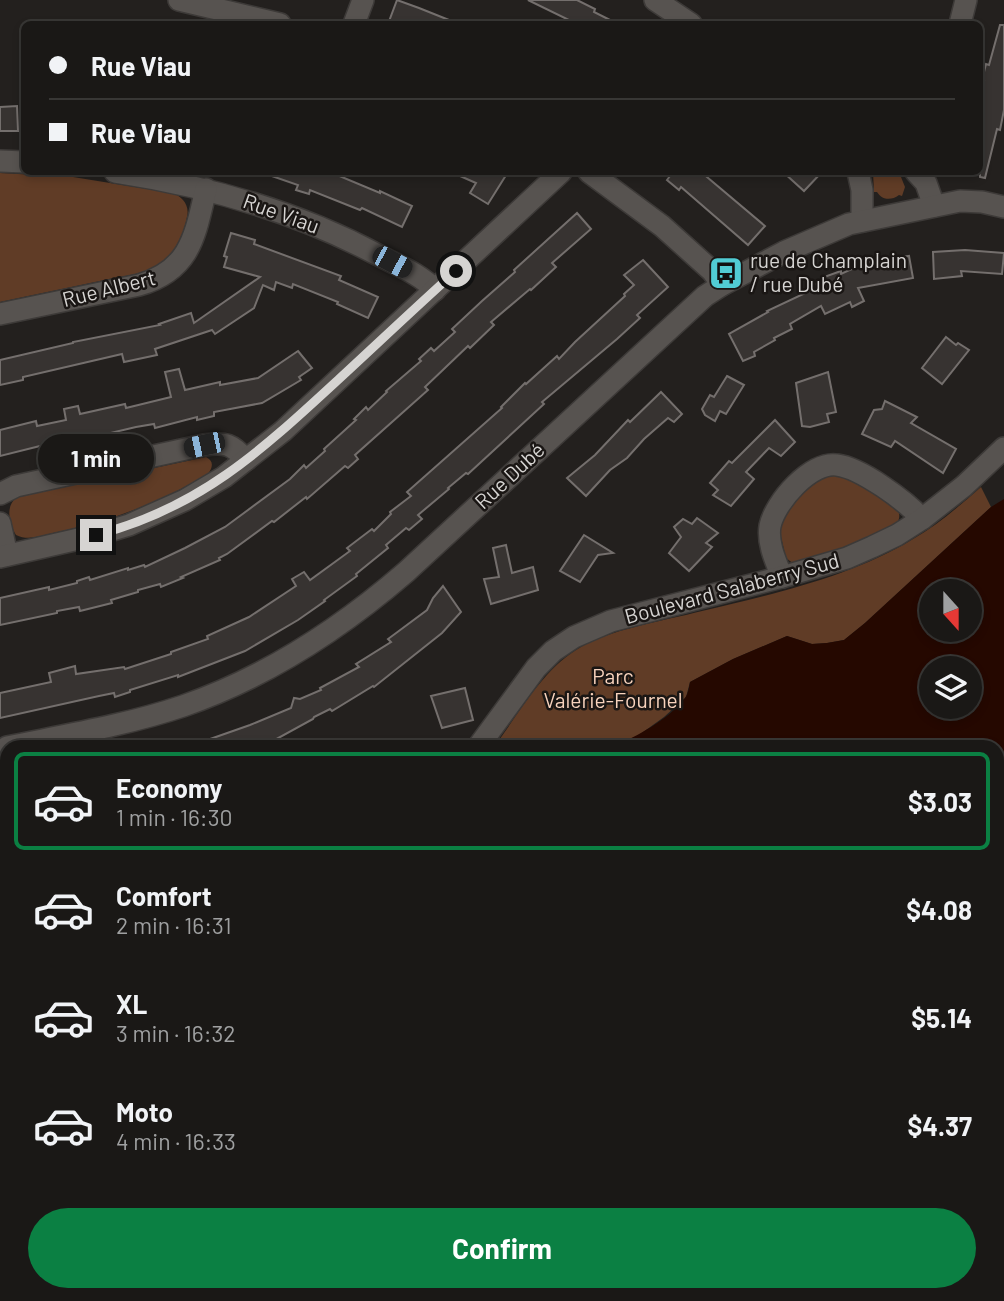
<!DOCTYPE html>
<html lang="en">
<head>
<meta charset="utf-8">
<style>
	body { margin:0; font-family:Barlow,sans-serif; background:#23211f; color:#f1f3f6; height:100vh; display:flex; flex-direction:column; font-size:26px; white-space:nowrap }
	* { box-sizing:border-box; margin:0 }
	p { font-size:23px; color:#9fa0a1 }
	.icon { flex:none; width:38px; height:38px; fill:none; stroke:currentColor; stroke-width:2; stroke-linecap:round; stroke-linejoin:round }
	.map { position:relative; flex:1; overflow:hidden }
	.details { position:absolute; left:0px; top:740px; width:1004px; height:562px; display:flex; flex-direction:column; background:#1a1816; border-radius:21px 21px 0 0; box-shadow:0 4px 10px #0003,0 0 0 2px #383735 }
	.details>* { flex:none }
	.top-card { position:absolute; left:21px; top:21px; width:962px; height:154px; border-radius:10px; box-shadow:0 4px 10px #0003,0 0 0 2px #383735; display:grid; align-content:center; height:154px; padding:0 28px; background:#1a1816 }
	.needle { width:46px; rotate:159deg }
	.controls { position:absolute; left:919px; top:579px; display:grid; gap:14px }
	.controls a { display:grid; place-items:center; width:63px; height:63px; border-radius:50%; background:#1a1816; box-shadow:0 4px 10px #0003,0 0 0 2px #383735; font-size:35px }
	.end { position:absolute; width:32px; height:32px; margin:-16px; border:9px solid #d6d4d2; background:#111; box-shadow:0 0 0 4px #111 }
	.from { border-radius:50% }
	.bubble { position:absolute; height:49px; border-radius:24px; background:#1a1816; box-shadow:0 4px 10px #0003,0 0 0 2px #383735; font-size:23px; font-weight:700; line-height:49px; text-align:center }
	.car { position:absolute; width:21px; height:42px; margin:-21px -10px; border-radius:9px; box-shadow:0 0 5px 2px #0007; background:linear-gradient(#222 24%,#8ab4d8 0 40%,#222 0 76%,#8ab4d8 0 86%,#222 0) }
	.top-card b { display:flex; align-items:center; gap:24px; height:66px; font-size:26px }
	.top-card b+b { border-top:2px solid #383735 }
	.top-card i { width:18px; height:18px; background:#f1f3f6 }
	ul { padding:12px 0 0; list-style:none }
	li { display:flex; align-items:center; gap:21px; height:98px; margin:0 14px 10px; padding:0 14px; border:4px solid transparent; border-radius:10px }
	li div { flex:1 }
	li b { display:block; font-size:26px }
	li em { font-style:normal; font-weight:700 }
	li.on { border-color:#0b8043 }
	li>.icon { width:63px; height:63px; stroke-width:1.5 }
	.button { display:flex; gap:14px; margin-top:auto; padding:14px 28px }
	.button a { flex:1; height:80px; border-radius:42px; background:#0b8043; color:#fff; font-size:28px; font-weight:700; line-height:80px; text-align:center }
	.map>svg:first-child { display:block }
</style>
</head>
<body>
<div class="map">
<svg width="1004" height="1301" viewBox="0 0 1004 1301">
	<rect width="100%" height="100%" fill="#23201e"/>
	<g fill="#603c26">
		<path d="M873,172h11l17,5 4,10 -3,9 -3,-1c-8,6 -17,5 -22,-3h-3z"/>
		<path d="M0,173l73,4 99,16c10,3 18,12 15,24 -3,16 -12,36 -25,46 -17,12 -42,13 -62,18 -33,7 -67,14 -100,21z"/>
		<path d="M206,457c8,4 7,10 2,17 -51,30 -97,47 -155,59 -13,3 -25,8 -37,2 -7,-13 -11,-29 1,-38z"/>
		<path d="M827,475c6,0 11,0 17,2 11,4 47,23 53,32 4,6 2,10 0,16l-38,19 -65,20 -8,-6 -5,-21v-12l3,-13 24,-26z"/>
		<path d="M981,487l10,20 -126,116 -21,17 -17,3 -15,1 -25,-8 -54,23 -43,23 -4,15 -22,20 -25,18 -26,12h-119c24,-32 47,-75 82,-97 32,-21 88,-29 126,-39 69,-16 151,-35 211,-72 25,-14 46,-33 68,-52z"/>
		<polygon points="7,1227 7,1295 247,1295 244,1301 0,1301 0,1228"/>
		<polygon points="1004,1278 1004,1301 636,1301 633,1295 965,1295 974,1298 983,1295 998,1295 998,1283"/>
	</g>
	<g fill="#250800" fill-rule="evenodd">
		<path d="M1004,499v415l-6,4v-171h-385c24,-11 55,-27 72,-49 3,-4 4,-10 5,-16l43,-23 54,-23 25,8 15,-1 17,-3 21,-17 126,-116zM931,592h39v38h-39zM931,668h39v39h-39z"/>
		<polygon points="247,1295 633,1295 636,1301 244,1301"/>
	</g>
	<g fill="#373331" stroke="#746f6d" stroke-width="2">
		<polygon points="397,0 419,8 459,24 388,24"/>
		<polygon points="528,0 577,0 595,9 594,12 618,24 577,24"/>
		<polygon points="1000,25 1004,25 1004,110 1000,130 997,129 985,178 980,177 980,97 984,81 982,80 986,64 989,65"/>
		<polygon points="17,106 18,131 0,131 0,107"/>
		<polygon points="266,172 330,172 380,193 380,191 412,206 402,227 362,208 360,210 310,190 309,194 296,190 298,185 266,174"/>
		<polygon points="451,172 508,172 488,204 470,193 476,183"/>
		<polygon points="673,172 701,172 765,226 748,245 681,187 679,190 667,180"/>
		<polygon points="783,172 822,172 804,191"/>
		<polygon points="577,213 591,229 552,263 556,267 531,290 530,289 491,322 494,325 470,348 468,346 425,387 428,390 355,455 358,459 348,468 345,466 307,499 306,497 274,522 272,521 227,554 219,558 220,560 181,577 183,578 161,587 160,584 138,590 138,592 111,600 112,603 80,611 79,607 57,611 57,613 0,625 0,598 49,587 49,590 77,583 77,581 89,577 90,580 128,568 128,570 144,565 145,567 185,548 225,527 290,479 304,465 306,468 325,451 324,449 356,420 354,419 366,407 368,410 387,392 386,391 421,361 419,359 431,348 434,351 455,332 452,329 482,301 515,272 514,270"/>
		<polygon points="231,233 255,240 254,244 341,276 339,280 378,297 368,318 337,304 338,302 293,284 292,288 276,282 274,290 263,285 254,308 215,334 212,330 155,349 157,355 124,362 122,354 23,377 23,380 0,385 0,360 73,343 73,342 160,325 159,324 191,313 194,323 260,277 224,267 227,257 224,256"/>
		<polygon points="965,250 1004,253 1002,274 961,271 962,276 934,279 933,252"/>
		<polygon points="909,256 913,278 858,288 864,301 852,307 850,302 825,314 821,306 790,324 792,329 774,338 775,340 754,352 755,356 743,361 729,334 768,312 767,311 814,289 813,285 825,280 824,277 841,271 841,274 867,262"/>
		<polygon points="643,260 668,287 637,315 640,318 617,339 542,402 544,404 468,474 466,473 448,488 449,489 418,515 422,519 409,530 406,528 386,545 388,548 356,574 357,576 324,600 325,601 298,620 245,651 178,677 178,675 130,690 130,692 115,697 114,693 99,696 0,718 0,693 51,682 49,673 75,666 76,674 124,667 125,669 171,654 171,652 208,639 207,636 249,617 296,586 292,579 304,572 310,580 350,551 347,548 372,529 374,531 391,514 390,512 411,496 407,492 502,408 501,407 525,383 526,384 557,356 559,359 575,342 625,296 624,294 634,285 624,275"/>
		<polygon points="946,337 956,345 958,343 969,350 942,384 922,368"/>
		<polygon points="298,351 312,368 299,377 301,380 262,403 214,412 214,416 197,420 197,417 155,428 154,424 136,427 85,439 85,441 53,447 52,443 0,456 0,430 36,421 37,426 66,420 64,409 78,406 80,414 125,404 126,408 171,397 165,372 179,369 185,390 220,382 220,385 258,378"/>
		<polygon points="828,372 836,412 827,414 829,422 810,427 802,426 796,383"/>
		<polygon points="727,376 744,385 726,414 720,411 715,421 705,415 702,409 710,395 714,397"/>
		<polygon points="661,392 682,414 674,422 668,418 644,439 627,458 610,470 586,496 567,478 595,455 628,420 630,422"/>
		<polygon points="885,401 917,417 911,423 956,449 943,473 895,441 891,447 862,434 874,410 882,409"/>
		<polygon points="775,420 795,442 781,456 769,448 746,472 754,479 731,506 713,495 718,490 710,483 729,461 732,463"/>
		<polygon points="697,518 718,533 706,543 712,547 689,571 669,553 681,537 674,527 683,519 692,524"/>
		<polygon points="584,535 613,553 598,555 580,582 560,571"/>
		<polygon points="506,545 512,573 533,567 538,590 491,604 484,579 499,577 493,548"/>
		<polygon points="443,586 461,612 442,633 374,687 373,686 332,711 330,709 314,717 313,719 262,747 193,747 193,745 250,725 291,708 294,698 300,699 321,690 320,688 359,667 356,664 391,642 388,639 427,610 433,598"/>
		<polygon points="465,688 473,720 442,728 431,696"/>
	</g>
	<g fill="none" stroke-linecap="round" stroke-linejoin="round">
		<g stroke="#3d3a38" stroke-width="24">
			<g id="minor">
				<polyline points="179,0 280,24"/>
				<polyline points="655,0 691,24"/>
				<polyline points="354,24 363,0"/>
				<polyline points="960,24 966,0"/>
				<polyline points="0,161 24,162"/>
				<path d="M115,172c92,14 183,40 265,84 19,10 40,18 55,34"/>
				<polyline points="589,172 662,226 712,271 722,285"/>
				<polyline points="858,172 862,190 862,221"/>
				<polyline points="916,172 926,183 934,206"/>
				<path d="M0,314l139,-29c52,-15 56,-50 67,-96"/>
				<path d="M0,494l16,-8 188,-41c22,-3 28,-1 42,15"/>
				<polyline points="0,523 7,555"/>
				<polyline points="0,557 96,535 129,525 185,500 224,477 283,431 561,172"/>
				<path d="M782,577c-6,-15 -15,-34 -12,-51 5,-24 41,-65 67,-61 24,3 69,36 85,54"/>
				<path d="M7,747c59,-12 120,-22 176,-41 84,-29 157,-77 223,-134l299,-276 17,-11 62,-33 65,-28 111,-23 22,1 22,5"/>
				<polyline points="478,747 536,668 553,651 574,637 611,621 782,577 847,558 872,547 897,535 922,519 964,486 1004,448"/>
				<polyline points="0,919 7,917"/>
				<polyline points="0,1122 7,1121"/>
				<polyline points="195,1301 196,1295"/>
			</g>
		</g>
		<use href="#minor" stroke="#575350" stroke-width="21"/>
	</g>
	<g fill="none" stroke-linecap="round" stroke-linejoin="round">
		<path stroke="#d6d4d2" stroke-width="9" d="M96,535c104,-27 166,-85 243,-156 39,-36 77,-72 117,-108"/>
	</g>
	<defs>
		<g id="bus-square" transform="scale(1.75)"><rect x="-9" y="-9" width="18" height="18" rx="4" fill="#51ccd4" stroke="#1a1614"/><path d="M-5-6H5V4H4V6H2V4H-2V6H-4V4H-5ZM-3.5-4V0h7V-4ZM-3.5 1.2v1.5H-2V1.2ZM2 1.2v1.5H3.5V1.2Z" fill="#111"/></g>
	</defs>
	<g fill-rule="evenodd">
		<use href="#bus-square" x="726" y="273"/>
	</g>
	<g text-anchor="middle" stroke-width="5" stroke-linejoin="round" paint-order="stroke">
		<g font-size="21" fill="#d6d4d2" stroke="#1a1614">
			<text transform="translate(281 214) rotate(20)" y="7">Rue Viau</text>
			<text transform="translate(109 289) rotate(-14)" y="7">Rue Albert</text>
			<text transform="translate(510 476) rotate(-43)" y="7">Rue Dubé</text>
			<text transform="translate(732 589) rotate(-15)" y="7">Boulevard Salaberry Sud</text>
		</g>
		<g font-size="21" fill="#d6d4d2" stroke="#1a1614" text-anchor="start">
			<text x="750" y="268">rue de Champlain<tspan x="750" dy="24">/ rue Dubé</tspan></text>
		</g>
		<g font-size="21" fill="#f8d3bd" stroke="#1a1614">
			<text x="613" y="684">Parc<tspan x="613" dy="24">Valérie-Fournel</tspan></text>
		</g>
	</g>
</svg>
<div class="controls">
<a><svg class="needle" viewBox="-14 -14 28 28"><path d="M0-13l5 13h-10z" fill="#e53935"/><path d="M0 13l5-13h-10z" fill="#9fa0a1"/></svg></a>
<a><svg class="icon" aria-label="layers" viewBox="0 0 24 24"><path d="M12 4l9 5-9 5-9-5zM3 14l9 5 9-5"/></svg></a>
</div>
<i class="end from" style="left:456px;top:271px"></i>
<i class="end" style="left:96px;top:535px"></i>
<div class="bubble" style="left:38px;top:434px;width:116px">1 min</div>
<i class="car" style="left:392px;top:262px;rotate:118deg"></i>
<i class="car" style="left:204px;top:445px;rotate:258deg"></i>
<div class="top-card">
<b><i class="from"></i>Rue Viau</b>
<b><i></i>Rue Viau</b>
</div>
<section class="details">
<ul>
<li class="on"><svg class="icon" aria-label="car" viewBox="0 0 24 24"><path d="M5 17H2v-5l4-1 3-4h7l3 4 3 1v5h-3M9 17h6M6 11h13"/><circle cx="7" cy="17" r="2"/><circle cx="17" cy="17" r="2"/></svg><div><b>Economy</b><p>1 min · 16:30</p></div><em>$3.03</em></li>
<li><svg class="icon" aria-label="car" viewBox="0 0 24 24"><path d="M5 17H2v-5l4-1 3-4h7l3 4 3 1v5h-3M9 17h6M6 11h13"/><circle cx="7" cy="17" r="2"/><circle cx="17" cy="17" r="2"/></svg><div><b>Comfort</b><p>2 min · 16:31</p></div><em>$4.08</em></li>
<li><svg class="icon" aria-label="car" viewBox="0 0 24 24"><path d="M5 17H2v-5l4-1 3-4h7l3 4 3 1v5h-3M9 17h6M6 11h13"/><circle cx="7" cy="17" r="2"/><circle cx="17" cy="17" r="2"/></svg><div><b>XL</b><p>3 min · 16:32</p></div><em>$5.14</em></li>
<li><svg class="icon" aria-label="car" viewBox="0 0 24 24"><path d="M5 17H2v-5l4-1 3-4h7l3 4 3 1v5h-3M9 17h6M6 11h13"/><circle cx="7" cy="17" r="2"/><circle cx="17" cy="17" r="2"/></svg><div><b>Moto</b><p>4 min · 16:33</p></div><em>$4.37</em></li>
</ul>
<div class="button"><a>Confirm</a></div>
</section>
</div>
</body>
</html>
